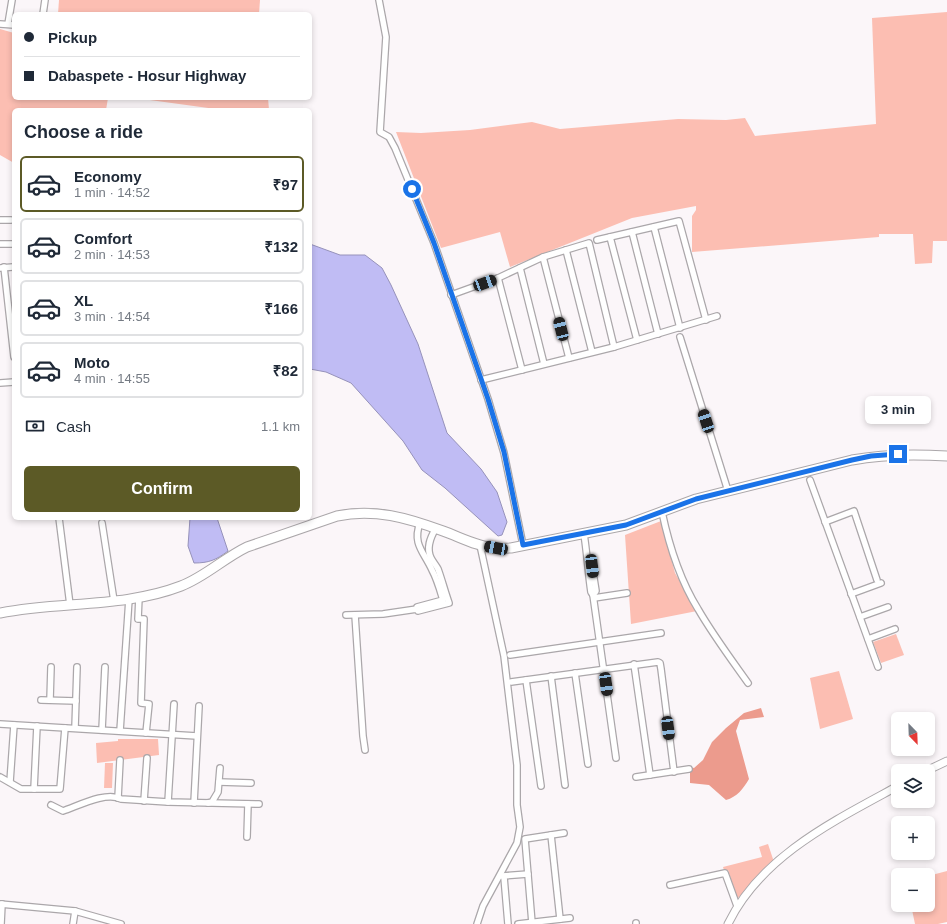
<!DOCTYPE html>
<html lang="en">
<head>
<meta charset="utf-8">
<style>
	body { margin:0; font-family:Helvetica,sans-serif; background:#f6f6f7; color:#1f2937; height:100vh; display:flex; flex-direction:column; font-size:15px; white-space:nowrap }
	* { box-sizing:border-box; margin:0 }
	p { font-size:13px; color:#747a83 }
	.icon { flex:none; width:22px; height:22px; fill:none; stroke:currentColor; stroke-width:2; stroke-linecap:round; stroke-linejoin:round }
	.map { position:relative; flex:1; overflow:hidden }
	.drawer { position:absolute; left:12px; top:108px; width:300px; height:412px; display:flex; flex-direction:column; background:#fff; border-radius:6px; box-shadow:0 2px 6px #0003 }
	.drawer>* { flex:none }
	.top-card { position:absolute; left:12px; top:12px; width:300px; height:88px; border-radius:6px; box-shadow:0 2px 6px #0003; display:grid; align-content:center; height:88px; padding:0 12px; background:#fff }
	.needle { width:26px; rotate:157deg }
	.buttons { position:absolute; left:891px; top:712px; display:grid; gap:8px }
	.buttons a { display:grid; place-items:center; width:44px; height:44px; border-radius:6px; background:#fff; box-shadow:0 2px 6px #0003; font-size:20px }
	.end { position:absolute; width:18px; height:18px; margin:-9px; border:5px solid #1a73e8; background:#fff; box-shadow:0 0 0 2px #fff }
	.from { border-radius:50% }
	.bubble { position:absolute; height:28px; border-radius:6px; background:#fff; box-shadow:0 2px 6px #0003; font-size:13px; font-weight:700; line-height:28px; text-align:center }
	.car { position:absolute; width:12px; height:24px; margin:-12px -6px; border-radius:5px; box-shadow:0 0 3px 1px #0007; background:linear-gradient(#222 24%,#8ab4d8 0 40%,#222 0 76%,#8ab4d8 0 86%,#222 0) }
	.top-card b { display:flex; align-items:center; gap:14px; height:38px; font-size:15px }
	.top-card b+b { border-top:1px solid #e0e1e3 }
	.top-card i { width:10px; height:10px; background:#1f2937 }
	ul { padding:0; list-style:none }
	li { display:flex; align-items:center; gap:12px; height:56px; margin:0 8px 6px; padding:0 4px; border:2px solid #e0e1e3; border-radius:6px }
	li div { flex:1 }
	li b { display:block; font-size:15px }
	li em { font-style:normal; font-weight:700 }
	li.current { border-color:#5c5a26 }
	li>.icon { width:36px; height:36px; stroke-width:1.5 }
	h2 { padding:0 12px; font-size:18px; line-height:48px }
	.pay { display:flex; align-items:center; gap:10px; height:44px; padding:0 12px; font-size:15px }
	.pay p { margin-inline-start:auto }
	.button { display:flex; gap:8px; margin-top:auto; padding:8px 12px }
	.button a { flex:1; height:46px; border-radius:6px; background:#5c5a26; color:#fff; font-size:16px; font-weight:700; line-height:46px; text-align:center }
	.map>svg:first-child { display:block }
</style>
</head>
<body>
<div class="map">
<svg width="947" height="924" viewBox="0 0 947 924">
	<rect width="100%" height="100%" fill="#fbf6f9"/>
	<g fill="#fcbeb2">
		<polygon points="59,0 260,0 259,14 58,14"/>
		<polygon points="947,12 947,241 933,241 932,263 915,264 913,234 879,234 879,237 692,252 692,216 696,210 696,206 632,218 510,267 500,232 441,248 396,132 421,133 470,130 532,122 560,129 678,119 726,120 745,118 755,136 876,124 872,18"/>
		<polygon points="0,29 14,33 14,98 108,98 106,110 14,110 14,163 0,155"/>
		<polygon points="135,98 268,98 269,110 223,110"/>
		<polygon points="661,521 675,573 697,611 631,624 625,535"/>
		<polygon points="896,634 904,655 881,663 873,642"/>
		<polygon points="839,671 853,719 820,729 810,678"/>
		<polygon points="118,739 158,739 159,755 97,763 96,743 118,741"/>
		<polygon points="105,763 113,763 112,788 104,788"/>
		<polygon points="768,844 774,862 737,899 728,870 724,870 723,867 762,857 759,847"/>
		<polygon points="947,871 947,922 938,924 915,924 911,905 928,905 928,876"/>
	</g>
	<path fill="#ec9b8d" d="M761,708l3,9 -24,3 -4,11 13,48c-6,10 -12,18 -23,21l-17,-15 -19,-2v-16l4,1 9,-8 9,-18 14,-14 18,-15z"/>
	<g fill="#c0bcf4" stroke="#9692ba">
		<polygon points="310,244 340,255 365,255 382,268 391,285 418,344 447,433 481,469 497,492 507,522 502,535 498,536 445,488 422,470 403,441 351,383 326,372 310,369"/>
		<path d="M190,518h27l11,33c-12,9 -19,12 -34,12l-6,-17z"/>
	</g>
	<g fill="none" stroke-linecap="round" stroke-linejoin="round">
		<g stroke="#aba7aa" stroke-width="8">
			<g id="minor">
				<polyline points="379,0 386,37 380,132 389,137 395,148 434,243 488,399 504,453 523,545"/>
				<polyline points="43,14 45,0"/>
				<polyline points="0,24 14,25"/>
				<polyline points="8,24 12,0"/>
				<polyline points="0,220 11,220"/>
				<polyline points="654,227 680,328"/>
				<polyline points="632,232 658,334"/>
				<polyline points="610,237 637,340"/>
				<polyline points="597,240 679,221 706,320"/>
				<polyline points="0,244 13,244"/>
				<polyline points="566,250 592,352"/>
				<polyline points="543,257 569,358"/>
				<polyline points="4,267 14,357"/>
				<polyline points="0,268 13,267"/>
				<polyline points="520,268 544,364"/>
				<polyline points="498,278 522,370"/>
				<polyline points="451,295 498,278 543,257 589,243 614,347"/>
				<polyline points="680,337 728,491"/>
				<polyline points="481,380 614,347 717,316"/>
				<polyline points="0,383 14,382"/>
				<polyline points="810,480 878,667"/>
				<path d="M662,512c7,33 18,68 36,97 15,26 33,50 50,74"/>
				<polyline points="59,518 70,605"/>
				<polyline points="825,522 854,511 877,580"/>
				<polyline points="102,523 114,601"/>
				<path d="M584,534c3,19 4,38 7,58l2,3 23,163"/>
				<polyline points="588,560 592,566 596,591 593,595"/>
				<polyline points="851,594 881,583"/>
				<polyline points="139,597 138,619 144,619 141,703 149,704 146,733"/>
				<polyline points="594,598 627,593"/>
				<path d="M417,609v-2l26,-7c-3,-10 -6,-21 -11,-30 -8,-18 -20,-26 -12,-47"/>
				<path d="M346,615l37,-1 34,-5 1,2 31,-8c-4,-11 -7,-23 -11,-34 -2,-4 -5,-7 -7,-11 -5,-10 -1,-20 5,-30"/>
				<polyline points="355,615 363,736 365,750"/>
				<polyline points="860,617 888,607"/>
				<polyline points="868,639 895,629"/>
				<polyline points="510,655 661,633"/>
				<polyline points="634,664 650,775"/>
				<polyline points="575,673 588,764"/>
				<polyline points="551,676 565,785"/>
				<polyline points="526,680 541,786"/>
				<polyline points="511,682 658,662 660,663 661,669 674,772"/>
				<polyline points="41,700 76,701"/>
				<polyline points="50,700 51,667"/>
				<polyline points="0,724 197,736"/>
				<polyline points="75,728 77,667"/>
				<polyline points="102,730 105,667"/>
				<polyline points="120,731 129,599"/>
				<polyline points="0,777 21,789 60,789 65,728"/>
				<polyline points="636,777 689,769"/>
				<polyline points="10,782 14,725"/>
				<polyline points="219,782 251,783"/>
				<polyline points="34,789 37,726"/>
				<polyline points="118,798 120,760"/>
				<polyline points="144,801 147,758"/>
				<polyline points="168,802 174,704"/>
				<polyline points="194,803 199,706"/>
				<polyline points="208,803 212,802 218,792 220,768"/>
				<path d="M51,805l12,6c15,-5 43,-20 58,-12l47,3 91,2"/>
				<polyline points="551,835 560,919"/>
				<polyline points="247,837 248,804"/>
				<polyline points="502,876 528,874"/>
				<polyline points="504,877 508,924"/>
				<polyline points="670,885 725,873 737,906"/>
				<polyline points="0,904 75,911 121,924"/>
				<polyline points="532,923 525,839 564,833"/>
				<polyline points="1,924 2,904"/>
				<polyline points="73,924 75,911"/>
				<polyline points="477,924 483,906 517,843 520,827 517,805 517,765 504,656 480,545"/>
				<polyline points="518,924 570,918"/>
				<polyline points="636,924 636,923"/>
			</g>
		</g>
		<g stroke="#aba7aa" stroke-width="9">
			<g id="tertiary">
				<polyline points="926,771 947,761"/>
				<path d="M728,924c33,-68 106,-103 170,-138"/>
			</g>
		</g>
		<g stroke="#aba7aa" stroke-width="11">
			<path id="trunk" d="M0,613c60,-12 124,-5 181,-27 24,-9 43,-28 66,-39l90,-31c37,-8 71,2 106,15 17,6 35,16 53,17 5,1 10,0 15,0l115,-23 70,-26 156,-39c32,-6 63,-6 95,-4"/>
		</g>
		<use href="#minor" stroke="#fff" stroke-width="5.5"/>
		<use href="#tertiary" stroke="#fff" stroke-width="7"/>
		<use href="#trunk" stroke="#fff" stroke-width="9"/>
	</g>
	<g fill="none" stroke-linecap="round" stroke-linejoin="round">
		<polyline stroke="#1a73e8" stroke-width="5" points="412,189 434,243 488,399 504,452 523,545 626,525 696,499 852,460 871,456 898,454"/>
	</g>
</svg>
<div class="buttons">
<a><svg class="needle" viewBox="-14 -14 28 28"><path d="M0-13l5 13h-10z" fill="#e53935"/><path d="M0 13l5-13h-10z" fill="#747a83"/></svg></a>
<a><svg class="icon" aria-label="layers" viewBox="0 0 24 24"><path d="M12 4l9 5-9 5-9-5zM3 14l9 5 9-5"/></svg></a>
<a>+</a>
<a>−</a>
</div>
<i class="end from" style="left:412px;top:189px"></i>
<i class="end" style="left:898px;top:454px"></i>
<div class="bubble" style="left:865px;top:396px;width:66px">3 min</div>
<i class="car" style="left:485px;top:283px;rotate:70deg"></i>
<i class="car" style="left:561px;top:329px;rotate:346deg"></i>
<i class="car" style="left:706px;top:421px;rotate:342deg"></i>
<i class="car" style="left:496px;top:548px;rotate:281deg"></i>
<i class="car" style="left:592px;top:566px;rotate:173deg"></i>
<i class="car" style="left:606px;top:684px;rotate:172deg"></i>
<i class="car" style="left:668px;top:728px;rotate:173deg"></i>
<div class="top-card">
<b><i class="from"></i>Pickup</b>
<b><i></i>Dabaspete - Hosur Highway</b>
</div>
<section class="drawer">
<h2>Choose a ride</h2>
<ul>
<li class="current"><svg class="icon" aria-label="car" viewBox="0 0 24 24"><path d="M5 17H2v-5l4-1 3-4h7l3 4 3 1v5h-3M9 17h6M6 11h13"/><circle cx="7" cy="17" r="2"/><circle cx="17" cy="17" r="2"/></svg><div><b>Economy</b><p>1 min · 14:52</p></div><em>₹97</em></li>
<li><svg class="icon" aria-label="car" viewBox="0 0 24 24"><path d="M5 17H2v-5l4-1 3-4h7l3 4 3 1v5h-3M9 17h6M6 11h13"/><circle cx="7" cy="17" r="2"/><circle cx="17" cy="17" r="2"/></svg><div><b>Comfort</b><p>2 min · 14:53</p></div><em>₹132</em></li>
<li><svg class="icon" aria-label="car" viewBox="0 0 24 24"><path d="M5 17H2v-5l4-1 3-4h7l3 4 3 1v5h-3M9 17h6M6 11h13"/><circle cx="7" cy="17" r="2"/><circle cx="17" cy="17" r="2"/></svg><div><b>XL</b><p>3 min · 14:54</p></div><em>₹166</em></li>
<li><svg class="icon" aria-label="car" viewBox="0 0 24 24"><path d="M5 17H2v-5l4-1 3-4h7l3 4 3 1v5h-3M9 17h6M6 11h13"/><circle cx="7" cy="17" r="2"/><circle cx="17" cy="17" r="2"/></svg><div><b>Moto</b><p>4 min · 14:55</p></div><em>₹82</em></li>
</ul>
<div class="pay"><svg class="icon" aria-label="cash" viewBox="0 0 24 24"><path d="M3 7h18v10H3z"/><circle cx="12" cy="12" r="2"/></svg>Cash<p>1.1 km</p></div>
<div class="button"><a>Confirm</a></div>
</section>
</div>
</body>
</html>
